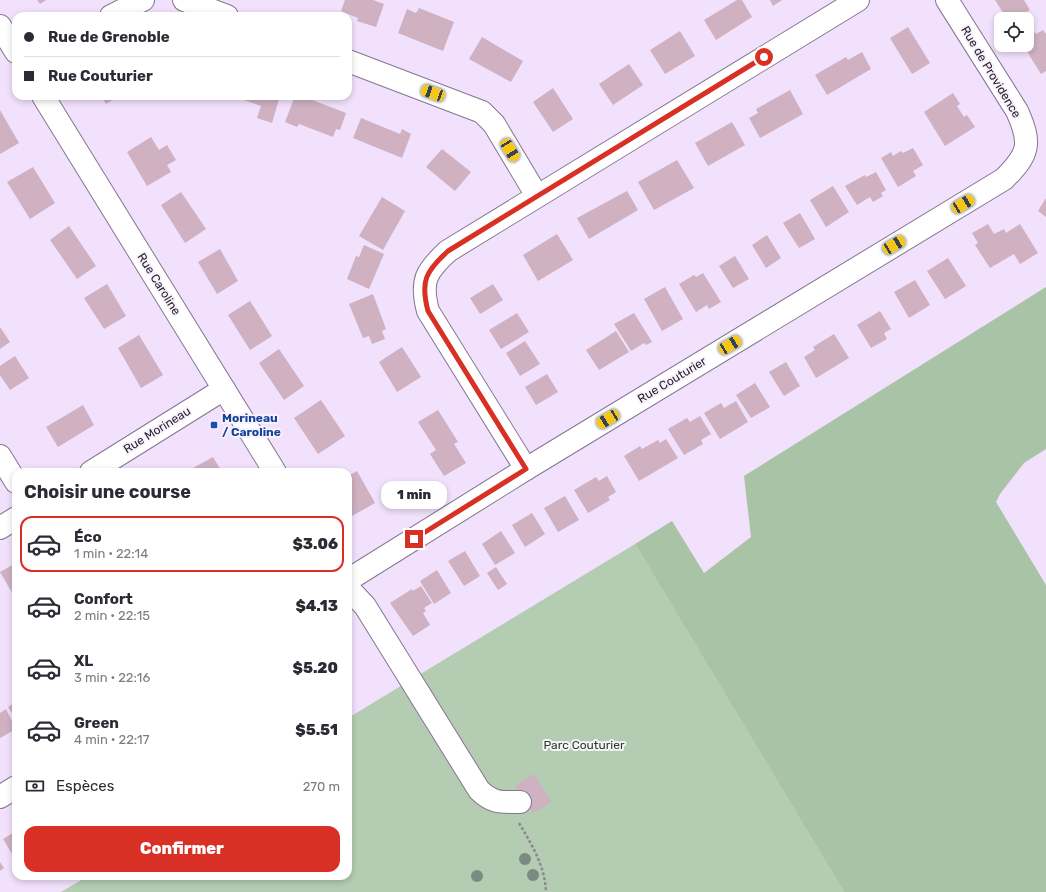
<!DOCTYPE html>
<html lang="fr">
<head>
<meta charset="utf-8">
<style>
	body { margin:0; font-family:Rubik,sans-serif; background:#f7f7f7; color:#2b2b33; height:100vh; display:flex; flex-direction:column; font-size:15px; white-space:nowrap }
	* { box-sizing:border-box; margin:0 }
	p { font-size:13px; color:#7c7c81 }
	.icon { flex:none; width:22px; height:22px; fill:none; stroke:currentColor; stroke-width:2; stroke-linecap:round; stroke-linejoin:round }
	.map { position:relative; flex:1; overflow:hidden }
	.sheet { position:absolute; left:12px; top:468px; width:340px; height:412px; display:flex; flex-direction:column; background:#fff; border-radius:12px; box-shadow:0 2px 6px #0003 }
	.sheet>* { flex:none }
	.top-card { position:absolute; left:12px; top:12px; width:340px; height:88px; border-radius:12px; box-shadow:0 2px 6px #0003; display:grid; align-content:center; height:88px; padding:0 12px; background:#fff }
	.buttons { position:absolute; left:994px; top:12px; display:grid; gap:8px }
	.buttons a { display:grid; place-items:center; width:40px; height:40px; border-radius:8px; background:#fff; box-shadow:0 2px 6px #0003; font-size:20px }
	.end { position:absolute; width:18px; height:18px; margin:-9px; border:5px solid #d93025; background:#fff; box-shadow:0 0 0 2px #fff }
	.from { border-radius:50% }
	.bubble { position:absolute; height:28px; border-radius:12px; background:#fff; box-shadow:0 2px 6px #0003; font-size:13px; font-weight:800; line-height:28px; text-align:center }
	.car { position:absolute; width:12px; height:24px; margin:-12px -6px; border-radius:5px; box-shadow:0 0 3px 1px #0007; background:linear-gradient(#f5c518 24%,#345 0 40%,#f5c518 0 76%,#345 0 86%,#f5c518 0) }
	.top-card b { display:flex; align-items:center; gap:14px; height:38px; font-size:15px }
	.top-card b+b { border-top:1px solid #e1e1e2 }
	.top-card i { width:10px; height:10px; background:#2b2b33 }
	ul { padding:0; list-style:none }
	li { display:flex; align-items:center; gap:12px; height:56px; margin:0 8px 6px; padding:0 4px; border:2px solid transparent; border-radius:12px }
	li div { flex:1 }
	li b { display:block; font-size:15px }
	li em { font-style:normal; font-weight:800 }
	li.on { border-color:#d93025 }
	li>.icon { width:36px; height:36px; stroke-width:1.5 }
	h2 { padding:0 12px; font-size:18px; line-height:48px }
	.pay { display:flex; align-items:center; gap:10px; height:44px; padding:0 12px; font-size:15px }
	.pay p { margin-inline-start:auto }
	.button { display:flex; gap:8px; margin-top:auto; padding:8px 12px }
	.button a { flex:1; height:46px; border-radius:12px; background:#d93025; color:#fff; font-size:16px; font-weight:800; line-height:46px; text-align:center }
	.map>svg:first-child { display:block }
</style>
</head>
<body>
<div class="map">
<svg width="1046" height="892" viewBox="0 0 1046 892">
	<rect width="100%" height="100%" fill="#f1e1fc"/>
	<polygon fill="#b4ccb2" points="635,544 844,892 61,892 88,876 348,876 348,718"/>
	<polygon fill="#a8c3a6" points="1046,287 1046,449 1024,463 1000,494 996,502 1046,585 1046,892 844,892 635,544 672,521 704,573 751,537 744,476"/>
	<g fill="#cfb1c1">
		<polygon points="37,0 46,0 40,4"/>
		<polygon points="345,0 373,0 384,4 376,27 357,21 358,18 341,11"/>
		<polygon points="737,0 742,0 752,17 716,40 704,20"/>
		<polygon points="770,0 782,0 773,6"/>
		<polygon points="995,0 1024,0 1030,10 1015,19 1007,19"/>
		<polygon points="419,8 454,22 443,51 398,33 407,9 416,13"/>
		<polygon points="908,27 930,63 912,74 890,38"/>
		<polygon points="1043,30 1046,34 1046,71 1041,74 1023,45 1027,45 1027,36 1034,32 1036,34"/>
		<polygon points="680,31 695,56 665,74 650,50"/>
		<polygon points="482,37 523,61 511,82 469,59"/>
		<polygon points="862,52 871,69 827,95 815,75 846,57 848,60"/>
		<polygon points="629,64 643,85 613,105 599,84"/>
		<polygon points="553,88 573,119 553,132 533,102"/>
		<polygon points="790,90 803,114 760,138 749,118 758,113 756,109"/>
		<polygon points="953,93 960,104 957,106 964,117 967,115 975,127 945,146 924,112"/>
		<polygon points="101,96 119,96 106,104"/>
		<polygon points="233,96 280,96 272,123 257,118 261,106"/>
		<polygon points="295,96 302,96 346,113 340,130 336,129 333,137 299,124 297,127 285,122"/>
		<polygon points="0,110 19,143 0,154"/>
		<polygon points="361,118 400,134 402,129 411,134 402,158 353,138"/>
		<polygon points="732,122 745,145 708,166 695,143"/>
		<polygon points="151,137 159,150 167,145 176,160 167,165 171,172 147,186 127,152"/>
		<polygon points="913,148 923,165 913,171 916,176 898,187 881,158 891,152 893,156 901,151 903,153"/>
		<polygon points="442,149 471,172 455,191 426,167"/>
		<polygon points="677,160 694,188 654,210 638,182"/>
		<polygon points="33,167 55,203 30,219 7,182"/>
		<polygon points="876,172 886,190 881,193 883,196 873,202 870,197 857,205 845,186 865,175 866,177"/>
		<polygon points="833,186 849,212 826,227 810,200"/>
		<polygon points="627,191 638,210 589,239 577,218"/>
		<polygon points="181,192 206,229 185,243 161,205"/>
		<polygon points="382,197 405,211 383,250 359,236"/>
		<polygon points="1046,198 1046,217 1038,211"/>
		<polygon points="800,213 815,239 799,248 783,223"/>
		<polygon points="988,224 994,234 1004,229 1006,233 1020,224 1038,253 1020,264 1014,254 990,268 975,245 978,243 972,233"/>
		<polygon points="69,226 96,266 77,279 50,240"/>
		<polygon points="557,234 573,260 538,281 523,255"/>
		<polygon points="767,235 781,258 766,268 752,245"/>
		<polygon points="364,245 384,254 369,289 347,279 356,256 359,257"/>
		<polygon points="220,249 238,281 217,294 198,262"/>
		<polygon points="735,256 749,279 733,288 719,266"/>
		<polygon points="948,258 966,286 945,299 927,271"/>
		<polygon points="703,273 721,302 709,309 707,305 696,312 679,284 694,275 696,277"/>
		<polygon points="915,280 930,305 909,318 894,292"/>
		<polygon points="107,284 126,316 104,329 84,298"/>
		<polygon points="493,284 503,300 480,314 470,298"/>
		<polygon points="665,287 683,319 662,331 644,299"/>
		<polygon points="373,294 386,329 382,331 385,339 372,344 369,336 363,338 349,304"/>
		<polygon points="250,301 272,336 250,350 228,315"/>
		<polygon points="880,311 891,329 884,333 887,339 871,348 857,325"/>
		<polygon points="517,313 529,332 501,349 489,330"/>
		<polygon points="634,313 652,342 646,345 644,343 631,351 614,324"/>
		<polygon points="0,327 10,342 0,349"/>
		<polygon points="616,331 629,352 599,370 586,350"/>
		<polygon points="834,334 849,358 816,378 804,357 815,350 813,347"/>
		<polygon points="139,335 163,375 141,388 118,348"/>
		<polygon points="525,341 540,364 520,376 506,353"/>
		<polygon points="402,347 421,377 397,392 379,362"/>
		<polygon points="279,349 304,386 284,400 259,363"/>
		<polygon points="15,356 29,378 10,390 0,375 0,366"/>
		<polygon points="786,362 800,386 784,396 769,372"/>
		<polygon points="547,374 558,392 536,405 525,387"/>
		<polygon points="755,383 770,407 751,418 736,395"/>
		<polygon points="321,400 345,436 318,454 294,418"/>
		<polygon points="736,401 748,422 720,439 704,413 721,403 724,408"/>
		<polygon points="83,405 94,425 58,447 46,427"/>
		<polygon points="438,410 458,442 454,444 466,463 444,476 430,454 436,450 418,422"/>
		<polygon points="700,416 711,434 701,440 703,444 684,455 668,429 687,418 690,422"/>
		<polygon points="666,439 678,458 639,481 624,456 640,446 642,449 658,440 660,443"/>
		<polygon points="213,457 222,472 192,472 191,469"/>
		<polygon points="357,471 375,503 352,516 348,509 348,476"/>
		<polygon points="607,476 616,492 608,497 610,500 588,513 574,490 596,477 599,481"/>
		<polygon points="565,496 579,520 558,532 544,508"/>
		<polygon points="532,513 545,534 525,547 512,525"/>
		<polygon points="501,531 515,553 495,565 482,544"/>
		<polygon points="465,551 480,576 464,586 448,561"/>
		<polygon points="16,563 16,595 14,596 0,572"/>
		<polygon points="496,567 507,584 498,590 487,573"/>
		<polygon points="437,570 451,593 434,604 420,581"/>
		<polygon points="421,586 432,603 424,608 426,611 423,613 430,625 413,636 390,603 412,589 413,591"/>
		<polygon points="16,702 16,719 8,707"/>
		<polygon points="6,709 16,729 0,738 0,713"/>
		<polygon points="534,774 551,802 533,813 515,786"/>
		<polygon points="16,831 16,858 15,859 3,839"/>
		<polygon points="0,862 4,868 0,871"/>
	</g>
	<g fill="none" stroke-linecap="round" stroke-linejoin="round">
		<g stroke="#85768f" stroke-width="24">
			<g id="minor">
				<polyline points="184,0 227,16"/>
				<polyline points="111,16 143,0"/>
				<polyline points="0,26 16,52"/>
				<polyline points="348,61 482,112 494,124 537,196"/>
				<polyline points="43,96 275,472"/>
				<polyline points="0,456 16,482"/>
				<path d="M526,469l-98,-158c-8,-30 -2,-40 20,-60l410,-251"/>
				<polyline points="91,472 224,389"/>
				<polyline points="0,528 16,518"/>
				<path d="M348,580l178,-111 478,-290c25,-25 28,-35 13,-68l-70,-111"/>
				<path d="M348,588l17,18 114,184c14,14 23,12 41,12"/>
				<polyline points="0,797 16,787"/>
			</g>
		</g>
		<path stroke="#908597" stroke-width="2.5" stroke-dasharray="3 2" stroke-linecap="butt" d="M519,823c13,22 26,43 27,69"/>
		<use href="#minor" stroke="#fff" stroke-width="22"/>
	</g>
	<g fill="#7c8b81">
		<circle cx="525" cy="859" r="6"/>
		<circle cx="533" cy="875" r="6"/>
		<circle cx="477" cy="876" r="6"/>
	</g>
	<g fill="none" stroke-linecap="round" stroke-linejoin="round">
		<path stroke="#d93025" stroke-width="5" d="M414,539l112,-70 -98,-158c-8,-30 -2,-40 20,-60l316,-194"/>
	</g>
	<rect fill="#1a4fb4" stroke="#f9f2fd" stroke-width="1.5" x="210" y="421" width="8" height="8" rx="2"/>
	<g text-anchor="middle" stroke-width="4" stroke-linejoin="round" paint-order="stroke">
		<g font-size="12" fill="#28222c" stroke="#f9f2fd">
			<text transform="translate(991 72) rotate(59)" y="4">Rue de Providence</text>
			<text transform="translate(159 284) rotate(58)" y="4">Rue Caroline</text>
			<text transform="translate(672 380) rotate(-31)" y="4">Rue Couturier</text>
			<text transform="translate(157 430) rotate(-32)" y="4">Rue Morineau</text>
		</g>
		<g font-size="12" font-weight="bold" fill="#164399" stroke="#f9f2fd" text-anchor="start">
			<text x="222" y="422">Morineau<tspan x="222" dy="14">/ Caroline</tspan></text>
		</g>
		<g font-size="12" fill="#1d451d" stroke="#f9f2fd">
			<text x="584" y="749">Parc Couturier</text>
		</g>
	</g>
</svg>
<div class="buttons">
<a><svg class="icon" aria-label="locate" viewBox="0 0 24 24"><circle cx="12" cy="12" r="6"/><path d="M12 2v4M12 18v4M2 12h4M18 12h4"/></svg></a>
</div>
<i class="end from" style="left:764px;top:57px"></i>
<i class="end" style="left:414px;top:539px"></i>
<div class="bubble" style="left:381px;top:481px;width:66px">1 min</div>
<i class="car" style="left:433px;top:93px;rotate:290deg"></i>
<i class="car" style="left:510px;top:150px;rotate:149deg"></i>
<i class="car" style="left:963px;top:204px;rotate:59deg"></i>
<i class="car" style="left:894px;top:245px;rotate:59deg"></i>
<i class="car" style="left:730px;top:345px;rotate:59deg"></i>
<i class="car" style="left:608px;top:419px;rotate:239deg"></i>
<div class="top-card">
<b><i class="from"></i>Rue de Grenoble</b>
<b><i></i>Rue Couturier</b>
</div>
<section class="sheet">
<h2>Choisir une course</h2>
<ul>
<li class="on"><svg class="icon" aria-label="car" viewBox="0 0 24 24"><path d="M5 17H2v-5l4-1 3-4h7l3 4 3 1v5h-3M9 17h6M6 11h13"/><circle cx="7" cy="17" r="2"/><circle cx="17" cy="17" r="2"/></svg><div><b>Éco</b><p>1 min · 22:14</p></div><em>$3.06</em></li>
<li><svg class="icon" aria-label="car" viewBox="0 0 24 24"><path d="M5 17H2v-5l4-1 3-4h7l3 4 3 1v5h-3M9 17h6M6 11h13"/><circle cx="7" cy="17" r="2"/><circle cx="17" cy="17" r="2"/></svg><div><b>Confort</b><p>2 min · 22:15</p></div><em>$4.13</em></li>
<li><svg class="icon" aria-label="car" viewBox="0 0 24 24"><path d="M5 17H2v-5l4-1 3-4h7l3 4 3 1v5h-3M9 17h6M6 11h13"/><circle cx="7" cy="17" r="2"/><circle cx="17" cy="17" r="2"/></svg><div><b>XL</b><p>3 min · 22:16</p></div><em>$5.20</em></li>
<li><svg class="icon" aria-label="car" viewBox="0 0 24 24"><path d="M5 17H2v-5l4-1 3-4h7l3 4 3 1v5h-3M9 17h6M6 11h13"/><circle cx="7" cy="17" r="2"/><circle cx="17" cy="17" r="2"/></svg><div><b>Green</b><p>4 min · 22:17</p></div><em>$5.51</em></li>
</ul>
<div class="pay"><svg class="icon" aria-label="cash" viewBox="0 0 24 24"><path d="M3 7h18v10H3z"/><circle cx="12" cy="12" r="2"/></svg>Espèces<p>270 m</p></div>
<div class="button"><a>Confirmer</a></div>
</section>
</div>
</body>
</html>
